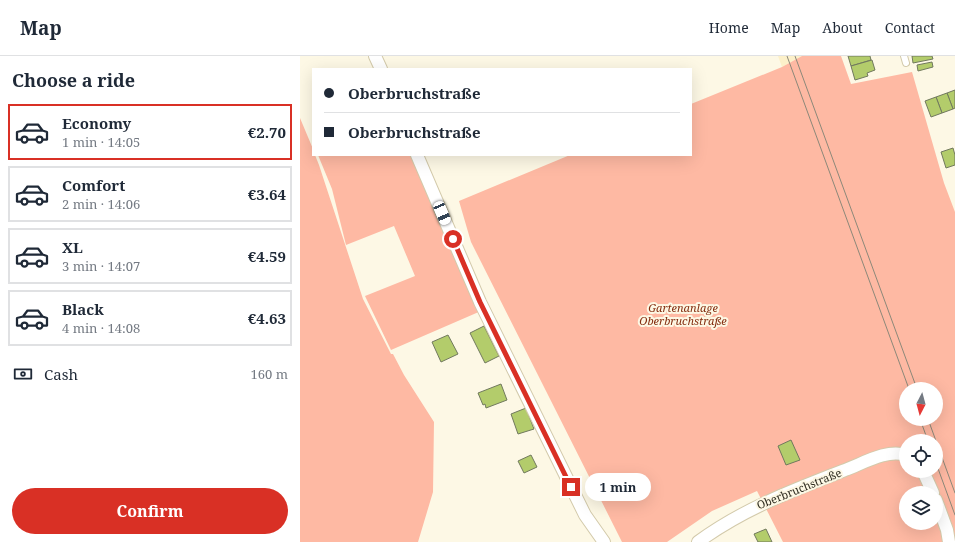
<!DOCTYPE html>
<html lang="en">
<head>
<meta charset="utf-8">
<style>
	body { margin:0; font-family:"Noto Serif",serif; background:#f6f6f7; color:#1f2937; height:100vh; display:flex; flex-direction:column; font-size:15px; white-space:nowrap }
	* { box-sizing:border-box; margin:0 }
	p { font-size:13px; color:#747a83 }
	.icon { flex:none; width:22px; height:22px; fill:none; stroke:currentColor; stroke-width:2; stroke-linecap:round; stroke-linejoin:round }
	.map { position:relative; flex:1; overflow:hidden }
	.panel { display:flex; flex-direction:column; background:#fff; width:300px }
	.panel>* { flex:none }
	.banner { position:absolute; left:12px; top:12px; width:380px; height:88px; border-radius:0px; box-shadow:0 4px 16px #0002; display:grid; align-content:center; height:88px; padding:0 12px; background:#fff }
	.needle { width:26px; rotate:186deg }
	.tools { position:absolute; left:599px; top:326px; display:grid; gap:8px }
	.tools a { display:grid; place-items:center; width:44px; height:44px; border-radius:50%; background:#fff; box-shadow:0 4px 16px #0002; font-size:20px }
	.end { position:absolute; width:18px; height:18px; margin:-9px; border:5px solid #d93025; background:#fff; box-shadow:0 0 0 2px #fff }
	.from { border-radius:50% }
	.bubble { position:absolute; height:28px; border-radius:14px; background:#fff; box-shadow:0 4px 16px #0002; font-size:13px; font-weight:700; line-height:28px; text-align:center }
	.car { position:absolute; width:12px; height:24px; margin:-12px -6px; border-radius:5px; box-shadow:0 0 3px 1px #0007; background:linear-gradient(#fff 24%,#345 0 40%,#fff 0 76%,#345 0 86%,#fff 0) }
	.banner b { display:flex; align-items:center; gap:14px; height:38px; font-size:15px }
	.banner b+b { border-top:1px solid #e0e1e3 }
	.banner i { width:10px; height:10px; background:#1f2937 }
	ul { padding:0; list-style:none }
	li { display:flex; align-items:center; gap:12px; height:56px; margin:0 8px 6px; padding:0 4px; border:2px solid #e0e1e3; border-radius:0px }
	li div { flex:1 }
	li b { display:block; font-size:15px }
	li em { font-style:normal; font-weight:700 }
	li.selected { border-color:#d93025 }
	li>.icon { width:36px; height:36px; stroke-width:1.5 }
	h2 { padding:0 12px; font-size:18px; line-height:48px }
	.pay { display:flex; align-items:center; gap:10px; height:44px; padding:0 12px; font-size:15px }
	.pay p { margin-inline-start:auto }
	.primary-button { display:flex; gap:8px; margin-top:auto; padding:8px 12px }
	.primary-button a { flex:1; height:46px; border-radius:24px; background:#d93025; color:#fff; font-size:16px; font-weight:700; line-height:46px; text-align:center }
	header { display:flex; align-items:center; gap:24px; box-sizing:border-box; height:56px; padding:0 20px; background:#fff; border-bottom:1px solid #e0e1e3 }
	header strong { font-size:19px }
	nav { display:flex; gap:22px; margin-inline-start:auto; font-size:14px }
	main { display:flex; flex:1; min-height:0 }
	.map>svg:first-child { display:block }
</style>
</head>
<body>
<header>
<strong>Map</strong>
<nav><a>Home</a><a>Map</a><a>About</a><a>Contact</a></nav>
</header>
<main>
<section class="panel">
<h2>Choose a ride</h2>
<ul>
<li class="selected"><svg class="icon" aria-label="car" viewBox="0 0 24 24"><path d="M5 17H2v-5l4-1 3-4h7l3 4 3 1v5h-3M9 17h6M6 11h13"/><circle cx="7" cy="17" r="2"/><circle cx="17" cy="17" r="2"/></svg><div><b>Economy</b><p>1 min · 14:05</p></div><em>€2.70</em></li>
<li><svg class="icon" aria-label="car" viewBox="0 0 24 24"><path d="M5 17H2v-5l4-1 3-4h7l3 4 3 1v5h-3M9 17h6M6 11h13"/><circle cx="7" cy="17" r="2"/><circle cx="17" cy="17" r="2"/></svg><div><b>Comfort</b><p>2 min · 14:06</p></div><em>€3.64</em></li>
<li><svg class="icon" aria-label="car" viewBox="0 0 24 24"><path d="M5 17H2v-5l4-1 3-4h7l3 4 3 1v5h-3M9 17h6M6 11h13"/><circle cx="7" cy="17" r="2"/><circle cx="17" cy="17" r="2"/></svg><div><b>XL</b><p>3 min · 14:07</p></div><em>€4.59</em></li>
<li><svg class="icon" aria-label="car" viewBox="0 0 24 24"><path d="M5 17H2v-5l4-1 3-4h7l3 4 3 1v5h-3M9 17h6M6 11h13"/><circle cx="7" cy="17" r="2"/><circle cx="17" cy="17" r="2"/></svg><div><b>Black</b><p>4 min · 14:08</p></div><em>€4.63</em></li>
</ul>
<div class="pay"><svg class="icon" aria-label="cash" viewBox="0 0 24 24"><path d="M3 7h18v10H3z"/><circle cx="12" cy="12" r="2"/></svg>Cash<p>160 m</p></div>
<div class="primary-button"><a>Confirm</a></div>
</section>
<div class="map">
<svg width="655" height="486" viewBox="0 0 655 486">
	<rect width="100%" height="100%" fill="#fdf8e5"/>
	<polygon fill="#fcf0c9" points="478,0 502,0 482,11"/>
	<g fill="#feb9a3" fill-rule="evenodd">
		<path d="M502,0h39l10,28 61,-12 32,111 11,29v330h-172l-26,-51 -45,20 -45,31h-45l-151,-300 -12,-41 111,-46h121v-51l91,-37zM606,333h30v30h-30zM606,385h30v30h-30zM606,437h30v30h-30z"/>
		<polygon points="0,62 13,93 13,99 15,99 19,109 63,243 91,298 93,298 104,319 134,366 133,436 118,486 0,486"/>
		<polygon points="18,99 112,99 181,255 91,294 65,240 115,220 94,170 46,189 32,133"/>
	</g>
	<g fill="#b3cc6b" stroke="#71795e">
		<polygon points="548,0 570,0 571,4 551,10"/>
		<polygon points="612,0 632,0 633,3 613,7"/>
		<polygon points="572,4 575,14 567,17 568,20 555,24 551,10"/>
		<polygon points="632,6 633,11 618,15 617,9"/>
		<polygon points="655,34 655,52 653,53 647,37"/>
		<polygon points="647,37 653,53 642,57 636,41"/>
		<polygon points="636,41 642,57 631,61 625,45"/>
		<polygon points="653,92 655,99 655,109 646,112 641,96"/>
		<polygon points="184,270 199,300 185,307 170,277"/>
		<polygon points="148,279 158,298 141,306 132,286"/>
		<polygon points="201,328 207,344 186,352 185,348 183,349 178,337"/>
		<polygon points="226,352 234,373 218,378 211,358"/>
		<polygon points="491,384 500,404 486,409 478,390"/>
		<polygon points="231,399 237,411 224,417 218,405"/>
		<polygon points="466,473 472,486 458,486 454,478"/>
	</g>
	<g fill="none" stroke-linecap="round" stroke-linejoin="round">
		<g stroke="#d3caab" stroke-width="8">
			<polyline id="service" points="604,0 606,7"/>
		</g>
		<g stroke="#d3caab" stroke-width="14">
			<g id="minor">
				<polyline points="75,0 81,13"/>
				<polyline points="117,99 180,246 285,459 304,486"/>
				<polyline points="623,415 633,437"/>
				<polyline points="636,444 647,474 649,486"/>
				<path d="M398,486c45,-33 95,-52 147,-72 19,-7 41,-21 61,-15"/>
			</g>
		</g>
		<use href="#service" stroke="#fff" stroke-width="6"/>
		<use href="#minor" stroke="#fff" stroke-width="12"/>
		<g stroke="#8c8879" stroke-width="1">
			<polyline points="487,0 609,333"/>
			<polyline points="495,0 617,333"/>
			<polyline points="620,363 628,385"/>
			<polyline points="628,363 636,385"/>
			<polyline points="636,385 655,437"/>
			<polyline points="636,407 655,459"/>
		</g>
	</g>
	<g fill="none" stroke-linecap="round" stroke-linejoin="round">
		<polyline stroke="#d93025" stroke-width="5" points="153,183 180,246 271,431"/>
	</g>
	<g text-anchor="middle" stroke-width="4" stroke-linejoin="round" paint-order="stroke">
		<g font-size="11" font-style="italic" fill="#842d0f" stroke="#fdf8e5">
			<text x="383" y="256">Gartenanlage<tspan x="383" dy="13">Oberbruchstraße</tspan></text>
		</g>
		<g font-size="11" fill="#2e2b1f" stroke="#fdf8e5">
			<text transform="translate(499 433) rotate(-22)" y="4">Oberbruchstraße</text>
		</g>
	</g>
</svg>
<div class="tools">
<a><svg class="needle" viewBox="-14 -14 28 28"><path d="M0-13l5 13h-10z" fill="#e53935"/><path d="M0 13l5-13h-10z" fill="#747a83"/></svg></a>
<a><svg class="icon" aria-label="locate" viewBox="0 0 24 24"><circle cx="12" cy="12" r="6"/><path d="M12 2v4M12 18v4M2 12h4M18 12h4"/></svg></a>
<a><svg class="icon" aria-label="layers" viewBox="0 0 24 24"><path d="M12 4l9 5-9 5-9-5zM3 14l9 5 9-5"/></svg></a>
</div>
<i class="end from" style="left:153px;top:183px"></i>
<i class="end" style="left:271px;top:431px"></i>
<div class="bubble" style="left:285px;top:417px;width:66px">1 min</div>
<i class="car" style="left:142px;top:157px;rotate:157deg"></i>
<div class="banner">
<b><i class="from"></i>Oberbruchstraße</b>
<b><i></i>Oberbruchstraße</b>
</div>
</div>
</main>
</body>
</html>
